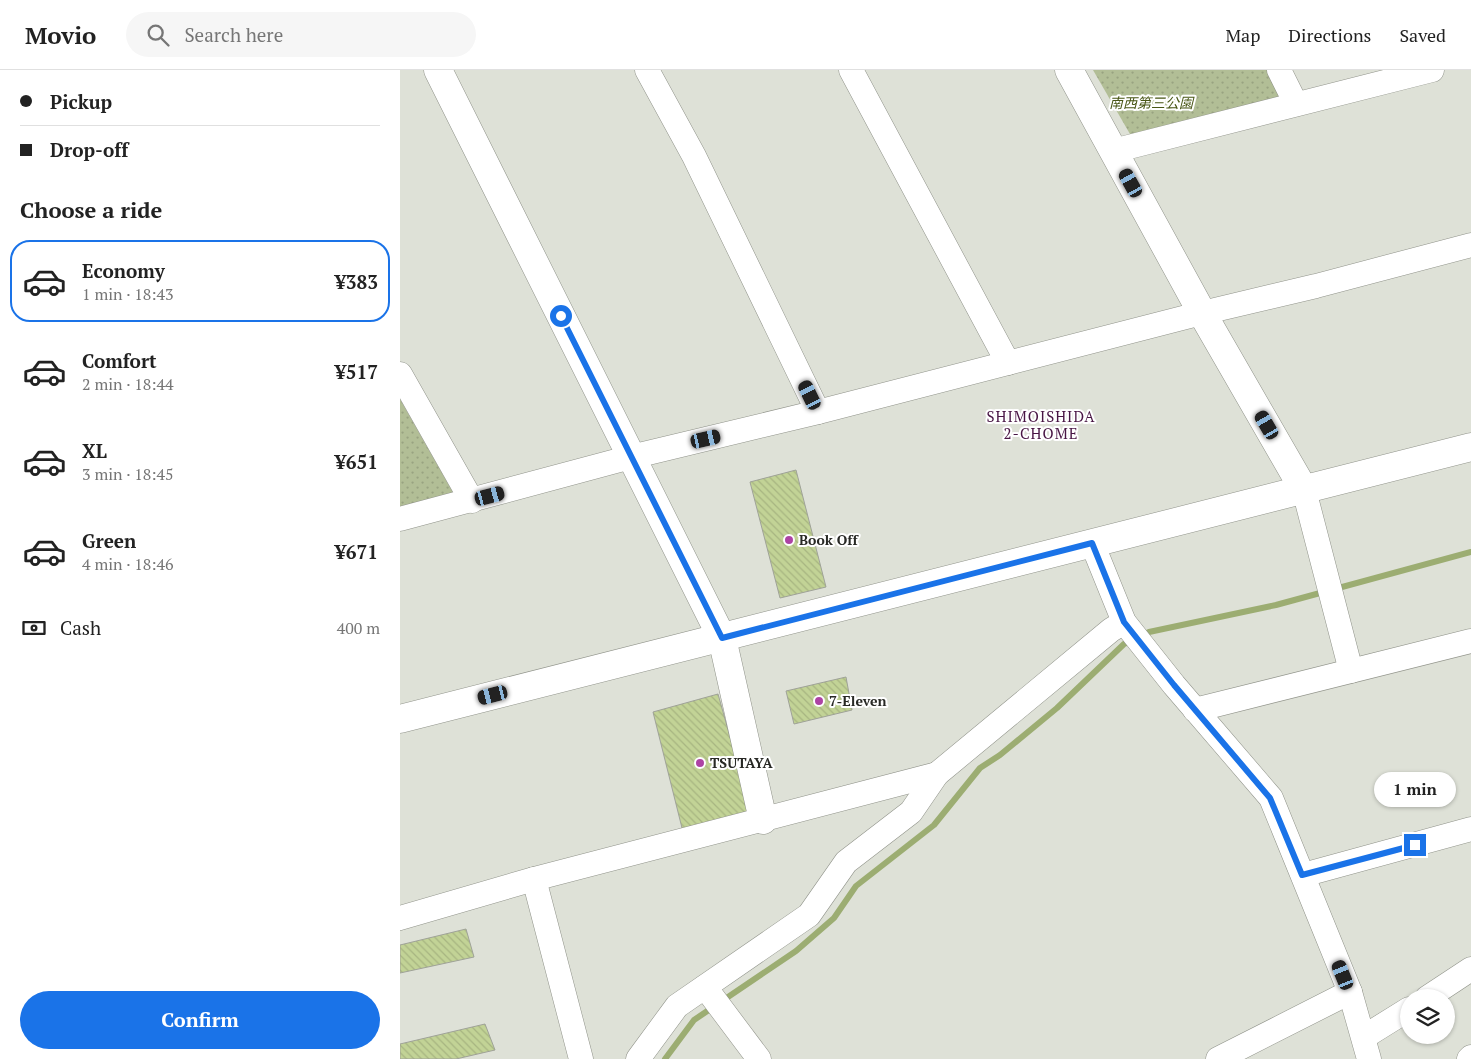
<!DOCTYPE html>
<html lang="en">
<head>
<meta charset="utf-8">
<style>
	body { margin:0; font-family:"PT Serif","Noto Sans JP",serif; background:#f6f6f6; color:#222; height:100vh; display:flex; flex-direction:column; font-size:19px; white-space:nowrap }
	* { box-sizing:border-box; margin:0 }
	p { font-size:16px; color:#767676 }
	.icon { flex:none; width:28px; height:28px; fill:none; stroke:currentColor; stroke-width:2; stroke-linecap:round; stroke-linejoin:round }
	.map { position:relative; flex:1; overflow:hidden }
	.sheet { display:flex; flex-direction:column; background:#fff; width:400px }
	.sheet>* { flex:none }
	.hud { display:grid; align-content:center; height:110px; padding:0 20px; background:#fff }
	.buttons { position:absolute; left:1000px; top:919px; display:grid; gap:10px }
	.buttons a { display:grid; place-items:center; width:55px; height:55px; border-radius:50%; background:#fff; box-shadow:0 1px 4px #0004; font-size:25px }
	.end { position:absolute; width:22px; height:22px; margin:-11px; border:6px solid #1a73e8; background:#fff; box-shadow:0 0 0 2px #fff }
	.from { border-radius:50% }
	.bubble { position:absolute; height:35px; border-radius:18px; background:#fff; box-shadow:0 1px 4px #0004; font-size:16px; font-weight:600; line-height:35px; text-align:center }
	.car { position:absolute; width:15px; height:30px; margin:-15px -8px; border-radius:6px; box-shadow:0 0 4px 1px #0007; background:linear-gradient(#222 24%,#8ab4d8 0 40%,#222 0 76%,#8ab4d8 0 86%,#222 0) }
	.hud b { display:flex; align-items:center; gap:18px; height:48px; font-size:19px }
	.hud b+b { border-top:1px solid #e0e0e0 }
	.hud i { width:12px; height:12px; background:#222 }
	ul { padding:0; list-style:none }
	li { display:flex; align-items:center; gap:15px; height:82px; margin:0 10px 8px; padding:0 10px; border:2px solid transparent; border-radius:20px }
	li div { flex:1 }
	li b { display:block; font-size:19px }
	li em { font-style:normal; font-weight:600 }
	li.current { border-color:#1a73e8 }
	li>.icon { width:45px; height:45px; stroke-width:1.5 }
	h2 { padding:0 20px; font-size:22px; line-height:60px }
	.pay { display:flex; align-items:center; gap:12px; height:55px; padding:0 20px; font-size:19px }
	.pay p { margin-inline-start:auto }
	.primary-button { display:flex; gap:10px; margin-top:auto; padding:10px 20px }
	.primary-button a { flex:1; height:58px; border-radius:30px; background:#1a73e8; color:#fff; font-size:20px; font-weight:600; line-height:58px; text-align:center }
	header { display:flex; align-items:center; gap:30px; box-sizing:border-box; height:70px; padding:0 25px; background:#fff; border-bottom:1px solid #e0e0e0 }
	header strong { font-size:24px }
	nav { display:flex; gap:28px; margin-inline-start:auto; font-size:18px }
	.search { width:350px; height:45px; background:#f6f6f6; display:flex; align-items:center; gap:12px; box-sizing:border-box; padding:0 18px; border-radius:28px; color:#767676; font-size:19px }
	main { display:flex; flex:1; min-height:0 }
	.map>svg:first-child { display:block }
</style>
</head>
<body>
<header>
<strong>Movio</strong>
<div class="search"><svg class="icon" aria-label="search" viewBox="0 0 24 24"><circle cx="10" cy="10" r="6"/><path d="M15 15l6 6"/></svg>Search here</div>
<nav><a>Map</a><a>Directions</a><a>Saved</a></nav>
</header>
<main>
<section class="sheet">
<div class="hud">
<b><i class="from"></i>Pickup</b>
<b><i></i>Drop-off</b>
</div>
<h2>Choose a ride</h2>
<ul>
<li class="current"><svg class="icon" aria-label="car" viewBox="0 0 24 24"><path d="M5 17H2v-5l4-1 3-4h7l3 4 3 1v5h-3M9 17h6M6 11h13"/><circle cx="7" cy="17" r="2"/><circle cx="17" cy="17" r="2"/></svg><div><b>Economy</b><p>1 min · 18:43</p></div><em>¥383</em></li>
<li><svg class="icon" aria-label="car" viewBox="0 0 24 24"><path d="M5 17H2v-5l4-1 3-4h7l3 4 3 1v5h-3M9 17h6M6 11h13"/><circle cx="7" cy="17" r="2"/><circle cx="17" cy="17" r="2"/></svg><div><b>Comfort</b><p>2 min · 18:44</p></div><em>¥517</em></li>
<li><svg class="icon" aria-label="car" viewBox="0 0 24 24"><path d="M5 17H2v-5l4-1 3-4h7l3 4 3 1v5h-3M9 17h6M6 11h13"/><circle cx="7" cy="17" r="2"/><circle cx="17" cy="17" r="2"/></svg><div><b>XL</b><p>3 min · 18:45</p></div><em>¥651</em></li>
<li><svg class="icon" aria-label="car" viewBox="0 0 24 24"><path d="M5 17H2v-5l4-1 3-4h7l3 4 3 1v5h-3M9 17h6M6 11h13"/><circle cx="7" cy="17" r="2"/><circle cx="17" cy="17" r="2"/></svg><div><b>Green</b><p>4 min · 18:46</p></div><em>¥671</em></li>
</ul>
<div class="pay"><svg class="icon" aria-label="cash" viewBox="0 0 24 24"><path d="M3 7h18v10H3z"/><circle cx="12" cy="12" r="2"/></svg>Cash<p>400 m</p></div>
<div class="primary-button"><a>Confirm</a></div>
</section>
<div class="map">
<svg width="1071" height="989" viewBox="0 0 1071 989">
	<defs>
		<pattern id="park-dots" width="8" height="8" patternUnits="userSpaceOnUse" patternTransform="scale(1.25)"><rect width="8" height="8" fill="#b2be96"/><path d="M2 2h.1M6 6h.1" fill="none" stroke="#99a381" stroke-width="1.8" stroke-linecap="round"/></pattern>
		<pattern id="building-back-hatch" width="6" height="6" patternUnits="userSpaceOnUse" patternTransform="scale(1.25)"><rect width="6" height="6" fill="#c2d396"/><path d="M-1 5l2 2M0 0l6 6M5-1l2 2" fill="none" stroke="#a7b581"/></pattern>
	</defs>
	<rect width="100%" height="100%" fill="#dee1d7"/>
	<g fill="url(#park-dots)">
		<polygon points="693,0 873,0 888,31 734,71"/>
		<polygon points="0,329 54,424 0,439"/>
	</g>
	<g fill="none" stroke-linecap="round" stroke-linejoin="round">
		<polyline stroke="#9cad72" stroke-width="6" points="265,989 294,950 396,881 434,848 456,816 534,755 580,698 600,685 657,638 724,574 749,562 876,535 1071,482"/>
	</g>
	<g fill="url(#building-back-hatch)" stroke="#9fa298">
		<polygon points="396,400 426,517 380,528 350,412"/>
		<polygon points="446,607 452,640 394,654 386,621"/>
		<polygon points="318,624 352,746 283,762 253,642"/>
		<polygon points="66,859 74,887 0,903 0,875"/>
		<polygon points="85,954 95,980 56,989 0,989 0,974"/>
	</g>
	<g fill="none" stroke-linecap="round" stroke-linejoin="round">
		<g stroke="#90938a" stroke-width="25">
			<g id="street">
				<polyline points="247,0 294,86 418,342"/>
				<polyline points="451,0 608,293"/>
				<polyline points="879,0 896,34"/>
				<polyline points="713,81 1032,0"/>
				<polyline points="0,304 72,431"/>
				<polyline points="904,420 951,601"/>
				<polyline points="0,449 231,387 418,342 802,243 916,216 1071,175"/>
				<polyline points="692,473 724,552 774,615 871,728 950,922 969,989"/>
				<polyline points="795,640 1071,571"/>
				<polyline points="903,805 1071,759"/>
				<polyline points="134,809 181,989"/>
				<polyline points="0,848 134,809 537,704"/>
				<polyline points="305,917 359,989"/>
				<polyline points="1027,928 1071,899"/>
				<polyline points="964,967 1009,939"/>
				<polyline points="238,989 277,936 409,845 446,792 511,742 537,704 711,560 724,552"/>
				<polyline points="818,989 950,922"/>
				<polyline points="1069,989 1071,987"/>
			</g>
		</g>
		<g stroke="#90938a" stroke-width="29">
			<g id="secondary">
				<polyline points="38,0 322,568 363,750"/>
				<polyline points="669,0 802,243 904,420"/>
				<polyline points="0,649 1071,377"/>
			</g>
		</g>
		<use href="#street" stroke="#fff" stroke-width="24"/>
		<use href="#secondary" stroke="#fff" stroke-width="28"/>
	</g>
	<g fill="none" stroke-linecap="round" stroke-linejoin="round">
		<polyline stroke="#1a73e8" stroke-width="6" points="161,246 322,568 692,473 724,552 774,615 870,728 902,805 1015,775"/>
	</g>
	<g fill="#ad43a4" stroke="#fff" stroke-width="2">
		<circle cx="389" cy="470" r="5"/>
		<circle cx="419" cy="631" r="5"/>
		<circle cx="300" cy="693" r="5"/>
	</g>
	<g text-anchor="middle" stroke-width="4" stroke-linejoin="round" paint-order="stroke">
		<g font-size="14" font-style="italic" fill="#495716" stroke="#fff">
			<text x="751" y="38">南西第三公園</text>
		</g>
		<g font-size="14" font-weight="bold" fill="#282925" stroke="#fff" text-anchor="start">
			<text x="399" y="475">Book Off</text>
			<text x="429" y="636">7-Eleven</text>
			<text x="310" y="698">TSUTAYA</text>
		</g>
		<g font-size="15" letter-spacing="1" fill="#481544" stroke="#fff">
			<text x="641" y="352">SHIMOISHIDA<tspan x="641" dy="17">2-CHOME</tspan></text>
		</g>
	</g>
</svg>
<div class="buttons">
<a><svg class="icon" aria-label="layers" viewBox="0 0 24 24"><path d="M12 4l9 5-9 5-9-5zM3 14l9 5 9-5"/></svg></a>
</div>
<i class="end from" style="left:161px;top:246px"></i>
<i class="end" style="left:1015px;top:775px"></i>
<div class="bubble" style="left:974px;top:702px;width:82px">1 min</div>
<i class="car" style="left:731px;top:113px;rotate:331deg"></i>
<i class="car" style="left:410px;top:325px;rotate:334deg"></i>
<i class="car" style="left:867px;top:355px;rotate:330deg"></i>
<i class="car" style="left:306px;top:369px;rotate:77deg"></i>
<i class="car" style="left:90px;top:426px;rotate:75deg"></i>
<i class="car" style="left:93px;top:625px;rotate:256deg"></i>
<i class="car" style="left:943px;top:905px;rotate:338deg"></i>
</div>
</main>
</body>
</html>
